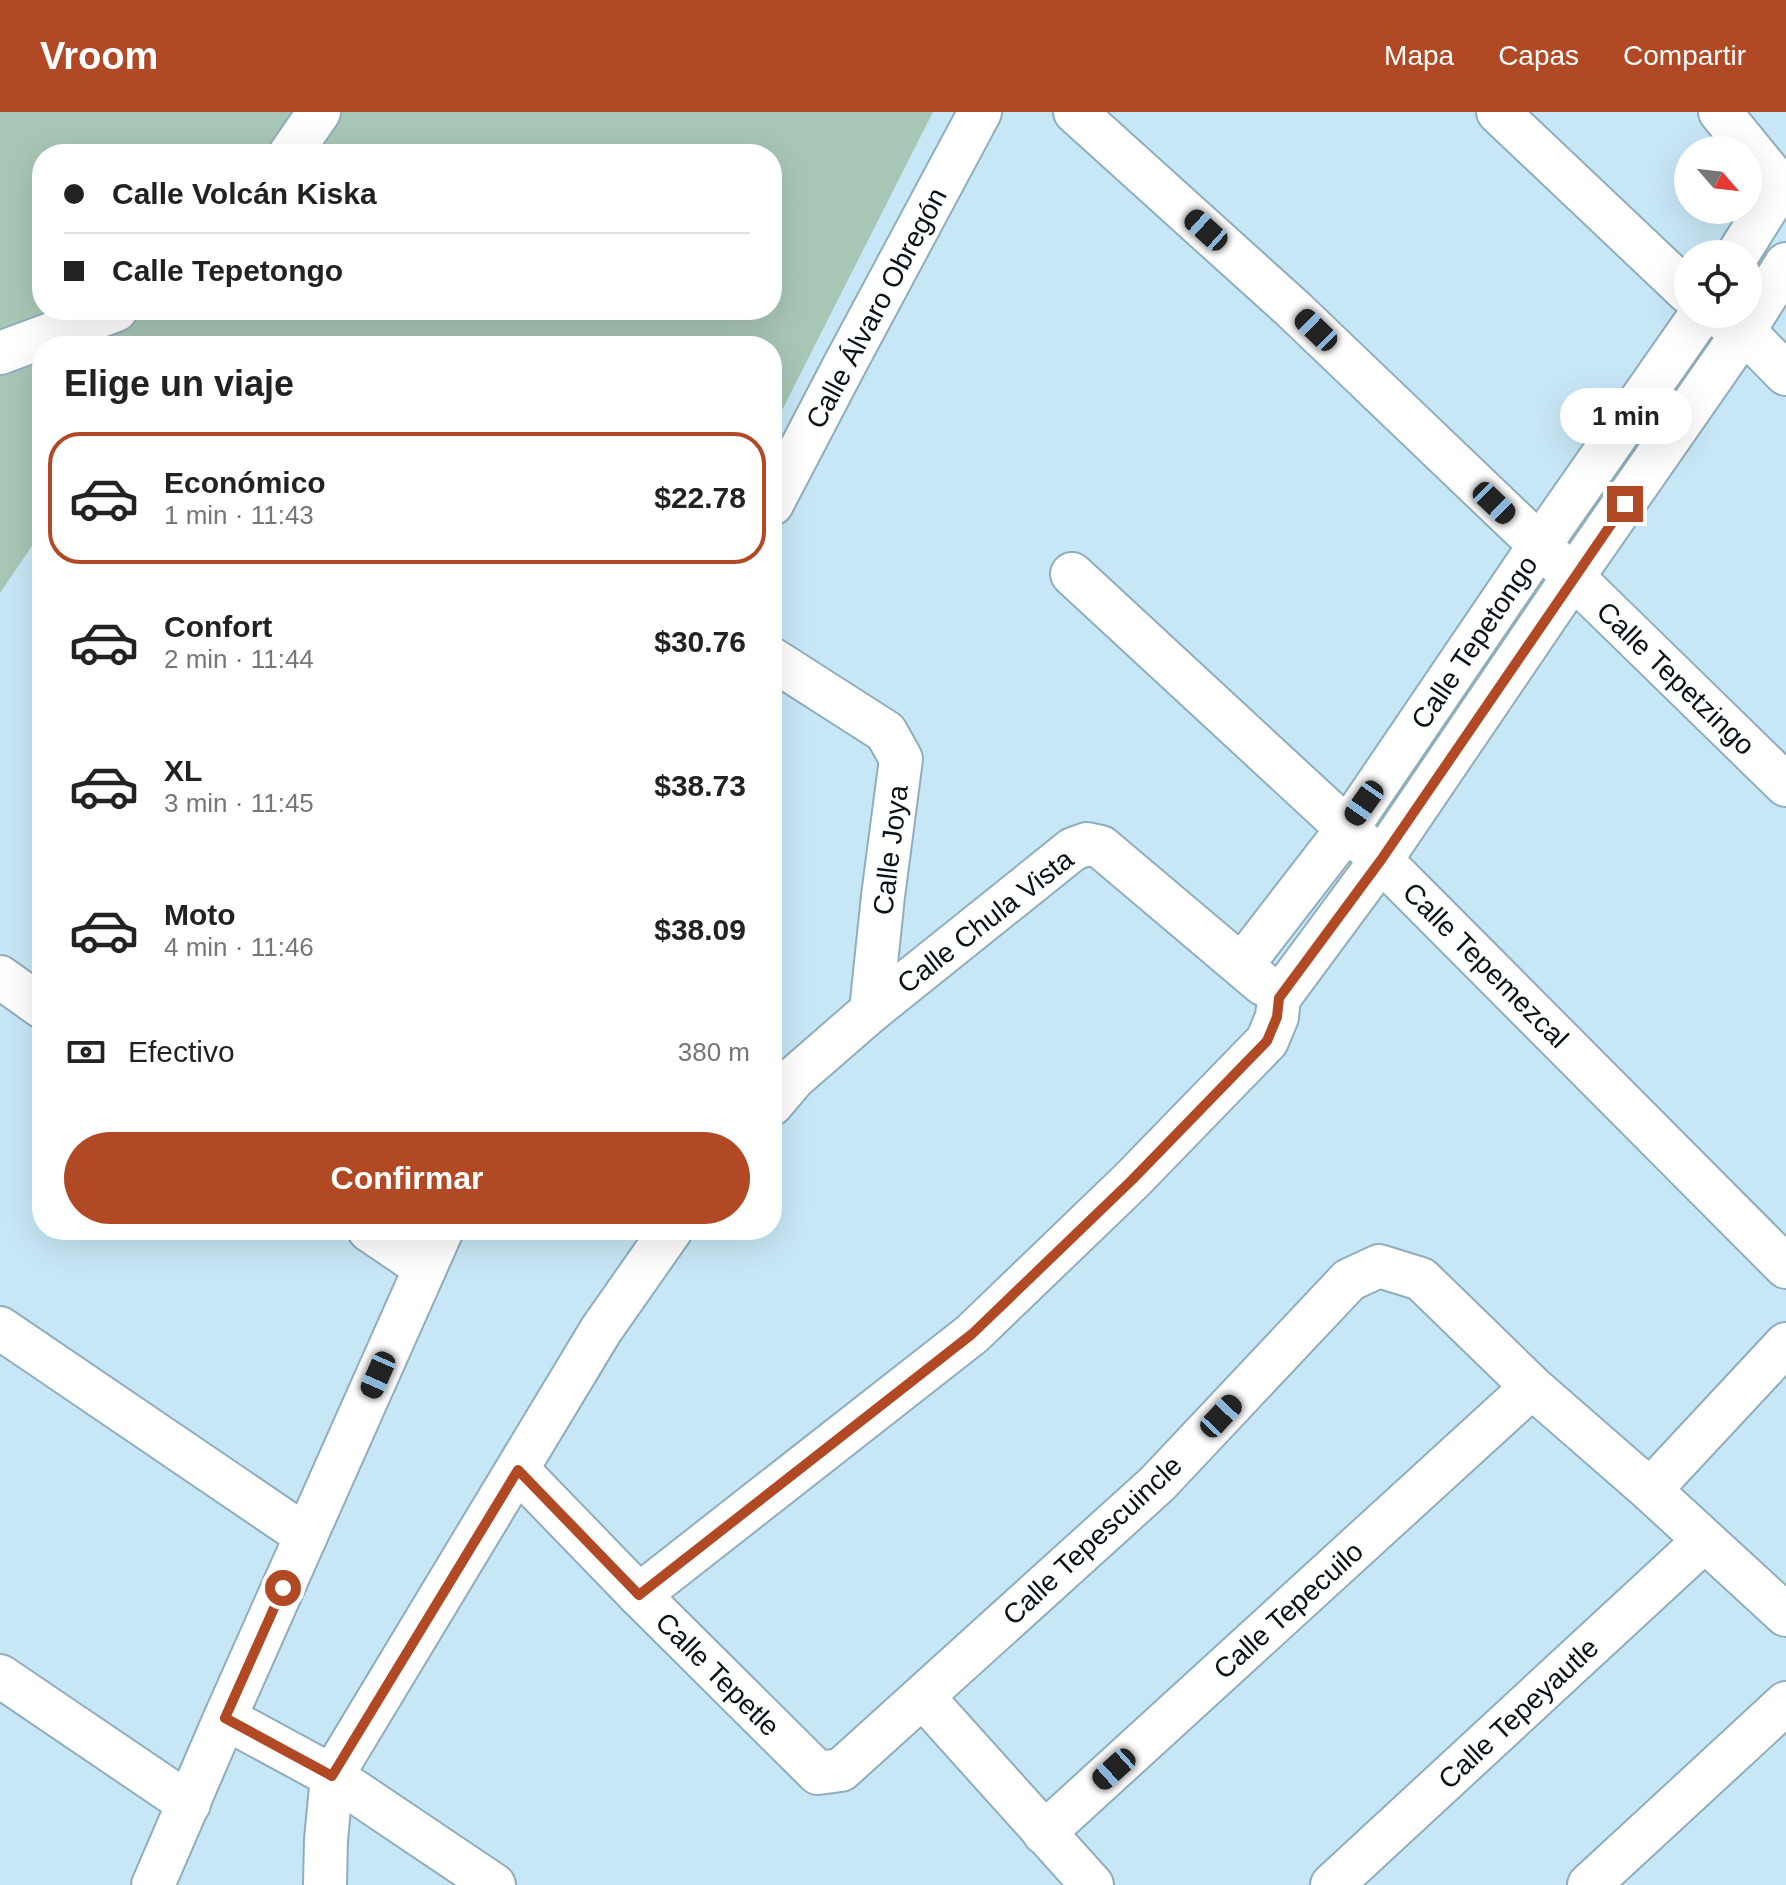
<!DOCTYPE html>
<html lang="es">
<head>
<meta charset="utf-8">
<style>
	body { margin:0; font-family:Arial,sans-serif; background:#f6f6f6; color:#222; height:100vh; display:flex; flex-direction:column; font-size:30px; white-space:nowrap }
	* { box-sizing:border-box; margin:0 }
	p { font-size:26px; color:#767676 }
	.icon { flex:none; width:44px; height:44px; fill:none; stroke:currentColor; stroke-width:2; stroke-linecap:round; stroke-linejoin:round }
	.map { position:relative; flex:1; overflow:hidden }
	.panel { position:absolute; left:32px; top:224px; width:750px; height:904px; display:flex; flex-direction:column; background:#fff; border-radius:32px; box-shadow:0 8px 32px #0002 }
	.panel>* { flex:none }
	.hud { position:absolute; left:32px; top:32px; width:750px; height:176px; border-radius:32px; box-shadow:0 8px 32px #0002; display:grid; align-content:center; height:176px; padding:0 32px; background:#fff }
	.needle { width:52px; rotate:118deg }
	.tools { position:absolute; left:1674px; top:24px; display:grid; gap:16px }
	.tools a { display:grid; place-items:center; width:88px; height:88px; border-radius:50%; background:#fff; box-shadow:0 8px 32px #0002; font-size:40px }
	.end { position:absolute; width:36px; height:36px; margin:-18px; border:10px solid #b14a24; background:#fff; box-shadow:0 0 0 4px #fff }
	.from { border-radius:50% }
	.bubble { position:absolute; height:56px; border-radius:28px; background:#fff; box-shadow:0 8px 32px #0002; font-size:26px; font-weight:700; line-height:56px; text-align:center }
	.car { position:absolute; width:24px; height:48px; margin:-24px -12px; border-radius:10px; box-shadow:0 0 6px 2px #0007; background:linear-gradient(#222 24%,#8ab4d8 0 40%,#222 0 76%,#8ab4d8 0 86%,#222 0) }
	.hud b { display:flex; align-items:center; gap:28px; height:76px; font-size:30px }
	.hud b+b { border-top:2px solid #e0e0e0 }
	.hud i { width:20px; height:20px; background:#222 }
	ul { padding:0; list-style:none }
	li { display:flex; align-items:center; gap:24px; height:132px; margin:0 16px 12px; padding:0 16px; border:4px solid transparent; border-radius:32px }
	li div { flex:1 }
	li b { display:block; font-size:30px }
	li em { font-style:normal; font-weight:700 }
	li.on { border-color:#b14a24 }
	li>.icon { width:72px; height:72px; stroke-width:1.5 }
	h2 { padding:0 32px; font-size:36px; line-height:96px }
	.pay { display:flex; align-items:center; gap:20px; height:88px; padding:0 32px; font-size:30px }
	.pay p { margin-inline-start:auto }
	.cta { display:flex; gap:16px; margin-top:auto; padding:16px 32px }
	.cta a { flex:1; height:92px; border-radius:48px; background:#b14a24; color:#fff; font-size:32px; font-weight:700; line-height:92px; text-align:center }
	header { display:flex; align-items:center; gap:48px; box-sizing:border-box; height:112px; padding:0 40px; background:#b14a24; color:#fff }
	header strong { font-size:38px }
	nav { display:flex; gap:44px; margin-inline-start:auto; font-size:28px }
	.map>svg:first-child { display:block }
</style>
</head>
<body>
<header>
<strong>Vroom</strong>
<nav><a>Mapa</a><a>Capas</a><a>Compartir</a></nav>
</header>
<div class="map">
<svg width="1786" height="1773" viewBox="0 0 1786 1773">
	<rect width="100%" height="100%" fill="#c8e7f6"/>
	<path fill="#a8c6b6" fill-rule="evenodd" d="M0,0h933l-161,318v-84h-730v185l-42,62zM42,42h730v156h-730z"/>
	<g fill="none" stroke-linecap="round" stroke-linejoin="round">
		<g stroke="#90adbc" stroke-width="46">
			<g id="minor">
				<polyline points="1075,0 1293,197 1573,465 1786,673"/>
				<polyline points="1498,0 1688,180"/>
				<polyline points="1720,0 1786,81"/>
				<polyline points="290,42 319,0"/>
				<polyline points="1738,142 1781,73"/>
				<polyline points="1720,205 1744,219 1786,262"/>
				<polyline points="0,241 116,198"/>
				<polyline points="772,392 844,254 980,0"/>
				<polyline points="1072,462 1381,748 1786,1155"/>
				<polyline points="772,547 886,620 901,647 883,784 871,899"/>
				<polyline points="1242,853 1347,717 1539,434 1701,202"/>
				<polyline points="0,865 42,895"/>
				<polyline points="1279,886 1381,748 1573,465 1744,219 1786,152"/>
				<polyline points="772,992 794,966 871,899 1073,737 1087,732 1101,735 1263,872"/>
				<polyline points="369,1118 425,1156"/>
				<polyline points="0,1216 306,1424"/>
				<polyline points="518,1358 639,1483 818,1661 841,1658 1157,1372 1349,1168 1379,1154 1421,1167 1532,1275 1650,1378 1786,1503"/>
				<polyline points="1650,1378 1786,1232"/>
				<polyline points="639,1483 972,1222 1132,1068 1267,929 1277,905 1279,886"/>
				<polyline points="0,1564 189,1692"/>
				<polyline points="923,1585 1092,1773"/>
				<polyline points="225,1606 332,1664 494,1773"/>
				<polyline points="1044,1721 1532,1275"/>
				<polyline points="153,1773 225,1606 442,1118"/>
				<polyline points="325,1773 326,1728 332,1664 601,1218 671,1118"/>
				<polyline points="1332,1773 1704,1429"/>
				<polyline points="1589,1773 1786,1591"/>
			</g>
		</g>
		<use href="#minor" stroke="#fff" stroke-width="42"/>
	</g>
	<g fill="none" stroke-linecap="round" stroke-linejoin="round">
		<polyline stroke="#b14a24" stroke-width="10" points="283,1476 225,1606 332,1664 518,1358 639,1483 972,1222 1132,1068 1267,929 1277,905 1279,886 1381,748 1625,392"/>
	</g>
	<g text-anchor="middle" stroke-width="8" stroke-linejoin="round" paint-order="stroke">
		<g font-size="28" fill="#071217" stroke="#fff">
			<text transform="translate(876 196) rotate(-62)" y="10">Calle Álvaro Obregón</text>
			<text transform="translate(1474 530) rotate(-56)" y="10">Calle Tepetongo</text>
			<text transform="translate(1676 566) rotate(44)" y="10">Calle Tepetzingo</text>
			<text transform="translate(890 738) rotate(-83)" y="10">Calle Joya</text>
			<text transform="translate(985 809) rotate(-38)" y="10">Calle Chula Vista</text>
			<text transform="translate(1486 853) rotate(45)" y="10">Calle Tepemezcal</text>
			<text transform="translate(1092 1428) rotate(-43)" y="10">Calle Tepescuincle</text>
			<text transform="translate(1288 1498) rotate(-42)" y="10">Calle Tepecuilo</text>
			<text transform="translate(718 1562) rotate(45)" y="10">Calle Tepetle</text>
			<text transform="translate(1518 1601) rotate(-43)" y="10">Calle Tepeyautle</text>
		</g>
	</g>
</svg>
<div class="tools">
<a><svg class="needle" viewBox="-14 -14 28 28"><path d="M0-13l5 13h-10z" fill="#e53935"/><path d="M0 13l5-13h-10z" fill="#767676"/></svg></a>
<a><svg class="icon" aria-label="locate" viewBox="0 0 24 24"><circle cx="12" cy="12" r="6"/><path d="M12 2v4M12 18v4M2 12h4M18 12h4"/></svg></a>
</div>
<i class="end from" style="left:283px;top:1476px"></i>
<i class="end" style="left:1625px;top:392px"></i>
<div class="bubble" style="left:1560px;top:276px;width:132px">1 min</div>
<i class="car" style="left:1206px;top:118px;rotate:312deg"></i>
<i class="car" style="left:1316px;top:218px;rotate:314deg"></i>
<i class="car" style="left:1494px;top:391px;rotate:134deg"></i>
<i class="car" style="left:1364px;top:691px;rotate:215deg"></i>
<i class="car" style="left:378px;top:1263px;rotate:204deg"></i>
<i class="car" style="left:1221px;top:1304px;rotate:43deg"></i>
<i class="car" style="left:1114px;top:1657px;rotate:228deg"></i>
<div class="hud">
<b><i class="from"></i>Calle Volcán Kiska</b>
<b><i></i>Calle Tepetongo</b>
</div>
<section class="panel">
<h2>Elige un viaje</h2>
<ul>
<li class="on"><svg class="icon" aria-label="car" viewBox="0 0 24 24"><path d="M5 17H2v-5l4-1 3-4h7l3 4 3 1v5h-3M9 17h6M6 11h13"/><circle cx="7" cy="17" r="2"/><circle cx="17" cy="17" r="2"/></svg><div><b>Económico</b><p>1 min · 11:43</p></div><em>$22.78</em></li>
<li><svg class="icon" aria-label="car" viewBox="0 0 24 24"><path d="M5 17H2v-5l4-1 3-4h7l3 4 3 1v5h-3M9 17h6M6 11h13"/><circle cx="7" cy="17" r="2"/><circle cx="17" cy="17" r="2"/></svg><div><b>Confort</b><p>2 min · 11:44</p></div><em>$30.76</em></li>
<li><svg class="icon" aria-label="car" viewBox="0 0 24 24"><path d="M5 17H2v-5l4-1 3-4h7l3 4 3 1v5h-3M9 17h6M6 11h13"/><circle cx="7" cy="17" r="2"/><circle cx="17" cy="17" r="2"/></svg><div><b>XL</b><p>3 min · 11:45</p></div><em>$38.73</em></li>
<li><svg class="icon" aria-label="car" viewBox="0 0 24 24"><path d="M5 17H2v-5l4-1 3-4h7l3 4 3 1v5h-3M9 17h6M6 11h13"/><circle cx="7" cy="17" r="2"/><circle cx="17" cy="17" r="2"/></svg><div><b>Moto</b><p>4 min · 11:46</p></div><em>$38.09</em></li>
</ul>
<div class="pay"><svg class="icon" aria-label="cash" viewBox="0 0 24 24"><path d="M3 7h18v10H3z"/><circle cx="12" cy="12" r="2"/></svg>Efectivo<p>380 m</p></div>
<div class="cta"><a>Confirmar</a></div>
</section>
</div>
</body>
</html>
